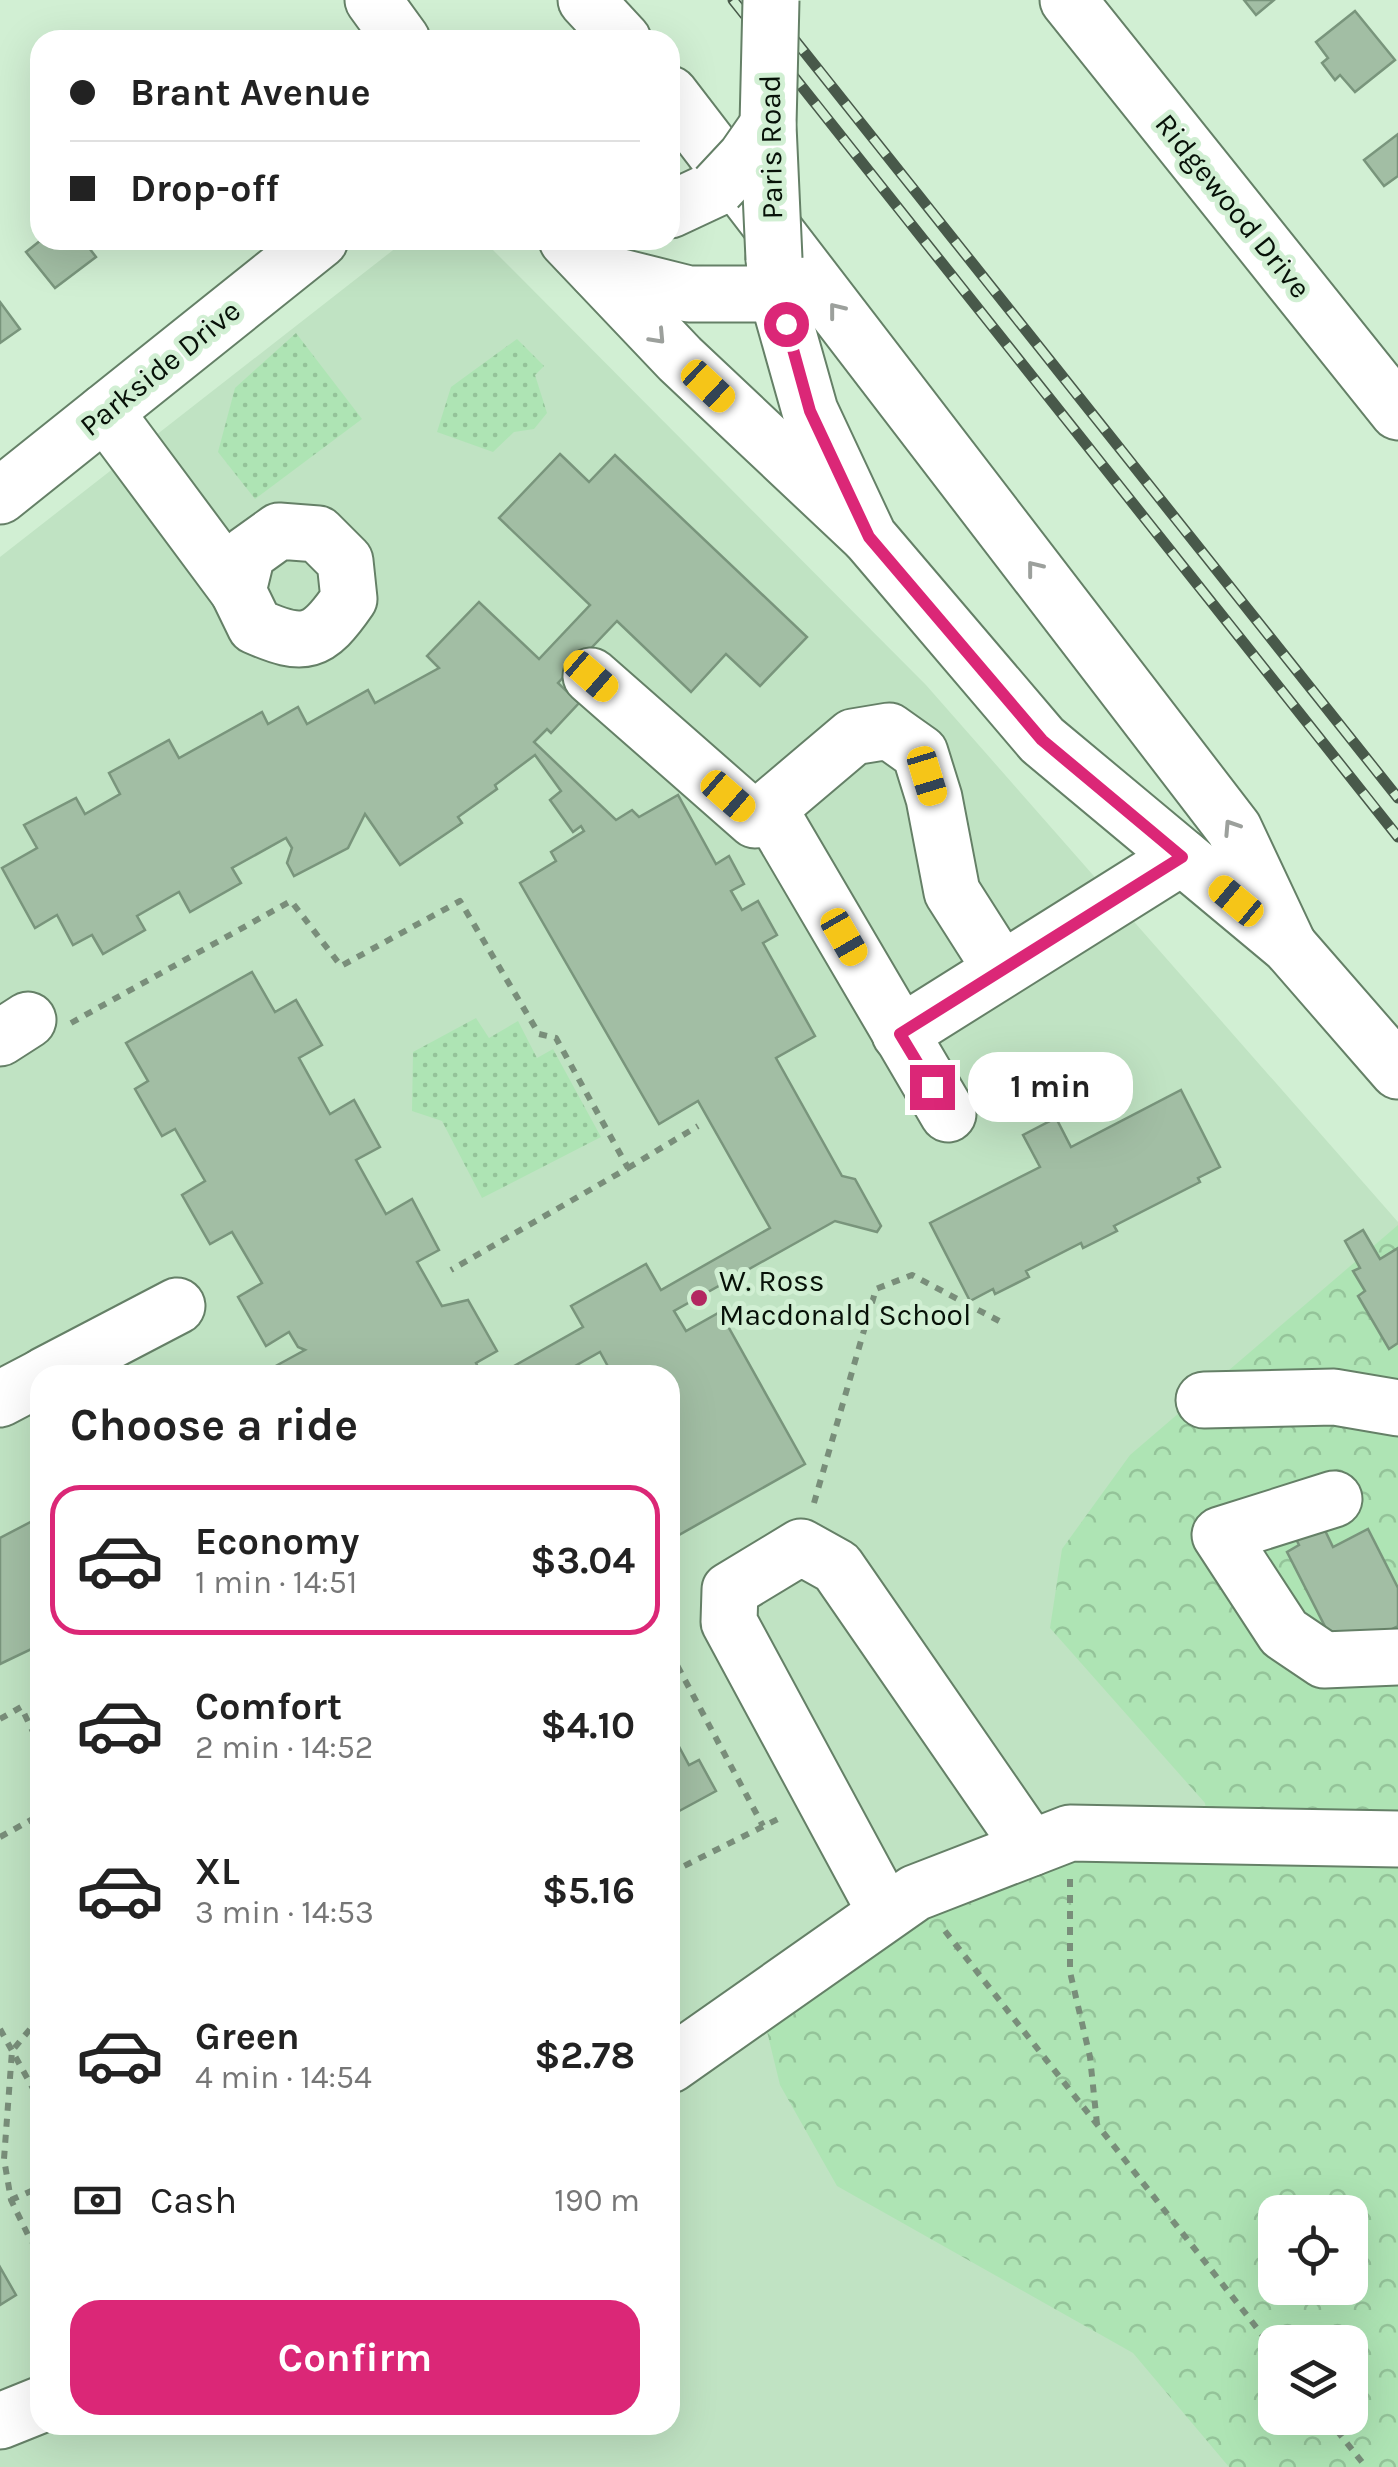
<!DOCTYPE html>
<html lang="en">
<head>
<meta charset="utf-8">
<style>
	body { margin:0; font-family:Karla,sans-serif; background:#f6f6f6; color:#222; height:100vh; display:flex; flex-direction:column; font-size:38px; white-space:nowrap }
	* { box-sizing:border-box; margin:0 }
	p { font-size:32px; color:#767676 }
	.icon { flex:none; width:55px; height:55px; fill:none; stroke:currentColor; stroke-width:2; stroke-linecap:round; stroke-linejoin:round }
	.map { position:relative; flex:1; overflow:hidden }
	.details { position:absolute; left:30px; top:1365px; width:650px; height:1070px; display:flex; flex-direction:column; background:#fff; border-radius:30px; box-shadow:0 10px 40px #0002 }
	.details>* { flex:none }
	.hud { position:absolute; left:30px; top:30px; width:650px; height:220px; border-radius:30px; box-shadow:0 10px 40px #0002; display:grid; align-content:center; height:220px; padding:0 40px; background:#fff }
	.fabs { position:absolute; left:1258px; top:2195px; display:grid; gap:20px }
	.fabs a { display:grid; place-items:center; width:110px; height:110px; border-radius:20px; background:#fff; box-shadow:0 10px 40px #0002; font-size:50px }
	.end { position:absolute; width:45px; height:45px; margin:-22px; border:12px solid #db2777; background:#fff; box-shadow:0 0 0 5px #fff }
	.from { border-radius:50% }
	.bubble { position:absolute; height:70px; border-radius:30px; background:#fff; box-shadow:0 10px 40px #0002; font-size:32px; font-weight:700; line-height:70px; text-align:center }
	.car { position:absolute; width:30px; height:60px; margin:-30px -15px; border-radius:12px; box-shadow:0 0 8px 2px #0007; background:linear-gradient(#f5c518 24%,#345 0 40%,#f5c518 0 76%,#345 0 86%,#f5c518 0) }
	.hud b { display:flex; align-items:center; gap:35px; height:95px; font-size:38px }
	.hud b+b { border-top:2px solid #e0e0e0 }
	.hud i { width:25px; height:25px; background:#222 }
	ul { padding:0; list-style:none }
	li { display:flex; align-items:center; gap:30px; height:150px; margin:0 20px 15px; padding:0 20px; border:5px solid transparent; border-radius:30px }
	li div { flex:1 }
	li b { display:block; font-size:38px }
	li em { font-style:normal; font-weight:700 }
	li.on { border-color:#db2777 }
	li>.icon { width:90px; height:90px; stroke-width:1.5 }
	h2 { padding:0 40px; font-size:45px; line-height:120px }
	.pay { display:flex; align-items:center; gap:25px; height:110px; padding:0 40px; font-size:38px }
	.pay p { margin-inline-start:auto }
	.primary-button { display:flex; gap:20px; margin-top:auto; padding:20px 40px }
	.primary-button a { flex:1; height:115px; border-radius:30px; background:#db2777; color:#fff; font-size:40px; font-weight:700; line-height:115px; text-align:center }
	.map>svg:first-child { display:block }
</style>
</head>
<body>
<div class="map">
<svg width="1398" height="2467" viewBox="0 0 1398 2467">
	<defs>
		<pattern id="forest-crowns" width="20" height="18" patternUnits="userSpaceOnUse" patternTransform="scale(2.5)"><rect width="20" height="18" fill="#aee4b4"/><path d="M2 6a3 3 0 1 1 6 0M12 15a3 3 0 1 1 6 0" fill="none" stroke="#94c399"/></pattern>
		<pattern id="park-dots" width="8" height="8" patternUnits="userSpaceOnUse" patternTransform="scale(2.5)"><rect width="8" height="8" fill="#aee4b4"/><path d="M2 2h.1M6 6h.1" fill="none" stroke="#94c399" stroke-width="1.8" stroke-linecap="round"/></pattern>
	</defs>
	<rect width="100%" height="100%" fill="#d1efd3"/>
	<path fill="#c0e3c3" fill-rule="evenodd" d="M406,240h77l443,445 472,537v1245h-1398v-1910zM40,1375h630v1050h-630zM1275,2212h75v76h-75zM1275,2342h75v76h-75z"/>
	<path fill="url(#forest-crowns)" fill-rule="evenodd" d="M1398,1225v1242h-169l-96,-114 -296,-167 -57,-101 -18,-74 225,-144 222,-34 -4,-30 -155,-175 12,-79 68,-94zM1275,2212h75v76h-75zM1275,2342h75v76h-75z"/>
	<g fill="url(#park-dots)">
		<polygon points="296,333 362,419 255,499 218,452 235,388"/>
		<polygon points="517,339 544,366 535,375 547,413 534,429 514,432 493,452 437,432 451,387"/>
		<polygon points="476,1018 489,1038 518,1021 537,1058 553,1049 601,1137 482,1198 442,1121 412,1111 413,1052"/>
	</g>
	<g fill="#a2bea4" stroke="#79957c" stroke-width="2.5">
		<polygon points="1244,0 1274,0 1256,15"/>
		<polygon points="1355,11 1395,60 1355,92 1340,75 1335,80 1322,63 1328,58 1316,42"/>
		<polygon points="1398,134 1398,176 1384,186 1364,160"/>
		<polygon points="41,240 83,240 96,257 55,288 26,252"/>
		<polygon points="0,302 20,329 0,343"/>
		<polygon points="560,454 589,482 615,455 807,637 760,686 726,654 691,692 617,621 558,683 579,703 551,733 547,729 534,742 616,820 632,810 639,817 678,795 716,864 729,856 744,884 731,891 742,910 758,901 777,935 763,943 815,1036 776,1058 842,1176 855,1179 881,1226 877,1232 835,1221 674,1311 686,1331 720,1312 805,1464 670,1540 670,1375 606,1375 611,1372 600,1352 559,1375 498,1375 583,1327 571,1306 646,1264 661,1290 770,1228 698,1101 659,1124 520,883 556,861 551,852 584,831 581,826 573,832 550,800 561,791 535,755 495,785 497,789 458,817 462,823 400,865 365,814 348,848 294,876 287,863 292,848 286,838 232,868 241,883 190,912 179,892 137,916 145,930 103,954 92,935 73,945 57,915 35,928 2,868 37,848 24,825 76,798 85,814 120,794 109,773 169,740 179,758 262,712 268,724 298,707 307,724 368,690 375,703 439,668 427,656 479,602 539,659 590,605 499,518"/>
		<polygon points="252,972 275,1012 296,1000 322,1045 299,1058 330,1114 354,1100 380,1147 356,1160 386,1214 412,1199 439,1250 417,1262 442,1306 468,1300 497,1351 476,1363 482,1375 259,1375 305,1350 298,1347 289,1332 266,1346 238,1297 262,1283 232,1232 210,1244 182,1195 205,1181 175,1129 162,1136 135,1089 148,1081 126,1043"/>
		<polygon points="1181,1090 1220,1167 1198,1178 1200,1182 1114,1226 1117,1231 1083,1248 1081,1243 1026,1271 1029,1277 995,1294 993,1289 970,1301 930,1223 1040,1167 1023,1135 1056,1118 1071,1147"/>
		<polygon points="1363,1230 1380,1259 1398,1248 1398,1343 1389,1349 1358,1296 1365,1291 1353,1271 1360,1268 1345,1241"/>
		<polygon points="40,1517 40,1645 0,1664 0,1538"/>
		<polygon points="1319,1518 1333,1547 1368,1529 1398,1588 1398,1626 1349,1650 1336,1648 1287,1552 1299,1545 1292,1531"/>
		<polygon points="670,1730 689,1765 699,1760 716,1791 670,1816"/>
		<polygon points="0,2267 16,2295 0,2305"/>
	</g>
	<g fill="none" stroke-linecap="round" stroke-linejoin="round">
		<g stroke="#658067" stroke-width="59">
			<g id="minor">
				<polyline points="373,0 402,40"/>
				<polyline points="1068,0 1398,412"/>
				<polyline points="567,240 680,359 868,536"/>
				<polyline points="105,412 238,591"/>
				<polyline points="0,496 320,240"/>
				<path d="M279,531l39,3 27,27 4,38c-31,45 -44,49 -94,27l-17,-35 9,-37z"/>
				<polyline points="591,676 755,820 853,737 889,731 920,753 934,798 952,892 1001,969"/>
				<polyline points="769,809 948,1114"/>
				<polyline points="900,1034 1182,857"/>
				<polyline points="0,1038 28,1020"/>
				<polyline points="45,1375 177,1306"/>
				<polyline points="0,1399 40,1378"/>
				<polyline points="1204,1400 1334,1397 1398,1408"/>
				<polyline points="1334,1499 1220,1535 1284,1633 1324,1660 1398,1657"/>
				<polyline points="885,1911 729,1622 730,1590 801,1547 837,1567 1031,1848"/>
				<polyline points="670,2065 915,1893 1070,1833 1398,1839"/>
				<polyline points="0,2421 40,2405"/>
			</g>
		</g>
		<g stroke="#658067" stroke-width="59">
			<g id="major">
				<polyline points="586,0 623,40"/>
				<polyline points="670,94 1234,829 1289,946"/>
				<polyline points="670,210 717,188"/>
				<polyline points="774,259 777,294 810,411 869,537 1042,740 1289,946 1398,1071"/>
				<polyline points="597,271 689,294 777,294"/>
			</g>
		</g>
		<g stroke="#798e7a" stroke-width="6" stroke-dasharray="8 8" stroke-linecap="butt">
			<polyline points="71,1023 291,901 341,966 460,901 539,1034 556,1038 628,1168 451,1270"/>
			<polyline points="628,1168 698,1126"/>
			<polyline points="814,1503 876,1289 912,1275 1003,1323"/>
			<polyline points="670,1652 763,1826"/>
			<polyline points="0,1719 21,1707 40,1746"/>
			<polyline points="0,1837 40,1815"/>
			<polyline points="670,1873 784,1816"/>
			<polyline points="1070,1879 1070,1972 1090,2057 1097,2124"/>
			<polyline points="945,1931 1275,2351"/>
			<polyline points="40,2017 12,2051 4,2159 11,2200 30,2239 40,2251"/>
			<polyline points="0,2029 40,2101"/>
			<polyline points="11,2200 40,2187"/>
			<polyline points="1327,2418 1366,2467"/>
		</g>
		<use href="#minor" stroke="#fff" stroke-width="55"/>
		<use href="#major" stroke="#fff" stroke-width="55"/>
		<g stroke="#48594a" stroke-width="11">
			<g id="rail">
				<polyline points="733,0 1398,837"/>
				<polyline points="763,0 1398,798"/>
			</g>
		</g>
		<use href="#rail" stroke="#d1efd3" stroke-width="8" stroke-dasharray="22" stroke-linecap="butt"/>
		<g stroke="#658067" stroke-width="59" stroke-linecap="butt">
			<g id="major-bridge">
				<polyline points="771,0 768,125 774,259"/>
				<polyline points="717,188 745,158 768,125"/>
			</g>
		</g>
		<use href="#major-bridge" stroke="#fff" stroke-width="55"/>
	</g>
	<defs><path id="oneway-chevron" d="M-2-3.5L2.5 0L-2 3.5" fill="none" stroke-width="1.6" stroke-linecap="round" stroke-linejoin="round" transform="scale(2.5)"/></defs>
	<g stroke="#9ca09c">
		<use href="#oneway-chevron" transform="translate(836 310) rotate(-128)"/>
		<use href="#oneway-chevron" transform="translate(658 337) rotate(47)"/>
		<use href="#oneway-chevron" transform="translate(1034 568) rotate(-128)"/>
		<use href="#oneway-chevron" transform="translate(1231 827) rotate(-123)"/>
	</g>
	<g fill="none" stroke-linecap="round" stroke-linejoin="round">
		<polyline stroke="#db2777" stroke-width="12" points="786,324 810,411 869,537 1042,740 1182,857 900,1034 932,1087"/>
	</g>
	<circle fill="#b32761" stroke="#d1efd3" stroke-width="4" cx="699" cy="1298" r="10"/>
	<g text-anchor="middle" stroke-width="10" stroke-linejoin="round" paint-order="stroke">
		<g font-size="30" fill="#071108" stroke="#d1efd3">
			<text transform="translate(771 147) rotate(-91)" y="10">Paris Road</text>
			<text transform="translate(1233 206) rotate(51)" y="10">Ridgewood Drive</text>
			<text transform="translate(160 368) rotate(-39)" y="10">Parkside Drive</text>
		</g>
		<g font-size="30" fill="#071108" stroke="#d1efd3" text-anchor="start">
			<text x="719" y="1291">W. Ross<tspan x="719" dy="34">Macdonald School</tspan></text>
		</g>
	</g>
</svg>
<div class="fabs">
<a><svg class="icon" aria-label="locate" viewBox="0 0 24 24"><circle cx="12" cy="12" r="6"/><path d="M12 2v4M12 18v4M2 12h4M18 12h4"/></svg></a>
<a><svg class="icon" aria-label="layers" viewBox="0 0 24 24"><path d="M12 4l9 5-9 5-9-5zM3 14l9 5 9-5"/></svg></a>
</div>
<i class="end from" style="left:786px;top:324px"></i>
<i class="end" style="left:932px;top:1087px"></i>
<div class="bubble" style="left:968px;top:1052px;width:165px">1 min</div>
<i class="car" style="left:708px;top:386px;rotate:133deg"></i>
<i class="car" style="left:591px;top:676px;rotate:131deg"></i>
<i class="car" style="left:927px;top:776px;rotate:163deg"></i>
<i class="car" style="left:728px;top:796px;rotate:131deg"></i>
<i class="car" style="left:1236px;top:901px;rotate:310deg"></i>
<i class="car" style="left:844px;top:937px;rotate:150deg"></i>
<div class="hud">
<b><i class="from"></i>Brant Avenue</b>
<b><i></i>Drop-off</b>
</div>
<section class="details">
<h2>Choose a ride</h2>
<ul>
<li class="on"><svg class="icon" aria-label="car" viewBox="0 0 24 24"><path d="M5 17H2v-5l4-1 3-4h7l3 4 3 1v5h-3M9 17h6M6 11h13"/><circle cx="7" cy="17" r="2"/><circle cx="17" cy="17" r="2"/></svg><div><b>Economy</b><p>1 min · 14:51</p></div><em>$3.04</em></li>
<li><svg class="icon" aria-label="car" viewBox="0 0 24 24"><path d="M5 17H2v-5l4-1 3-4h7l3 4 3 1v5h-3M9 17h6M6 11h13"/><circle cx="7" cy="17" r="2"/><circle cx="17" cy="17" r="2"/></svg><div><b>Comfort</b><p>2 min · 14:52</p></div><em>$4.10</em></li>
<li><svg class="icon" aria-label="car" viewBox="0 0 24 24"><path d="M5 17H2v-5l4-1 3-4h7l3 4 3 1v5h-3M9 17h6M6 11h13"/><circle cx="7" cy="17" r="2"/><circle cx="17" cy="17" r="2"/></svg><div><b>XL</b><p>3 min · 14:53</p></div><em>$5.16</em></li>
<li><svg class="icon" aria-label="car" viewBox="0 0 24 24"><path d="M5 17H2v-5l4-1 3-4h7l3 4 3 1v5h-3M9 17h6M6 11h13"/><circle cx="7" cy="17" r="2"/><circle cx="17" cy="17" r="2"/></svg><div><b>Green</b><p>4 min · 14:54</p></div><em>$2.78</em></li>
</ul>
<div class="pay"><svg class="icon" aria-label="cash" viewBox="0 0 24 24"><path d="M3 7h18v10H3z"/><circle cx="12" cy="12" r="2"/></svg>Cash<p>190 m</p></div>
<div class="primary-button"><a>Confirm</a></div>
</section>
</div>
</body>
</html>
